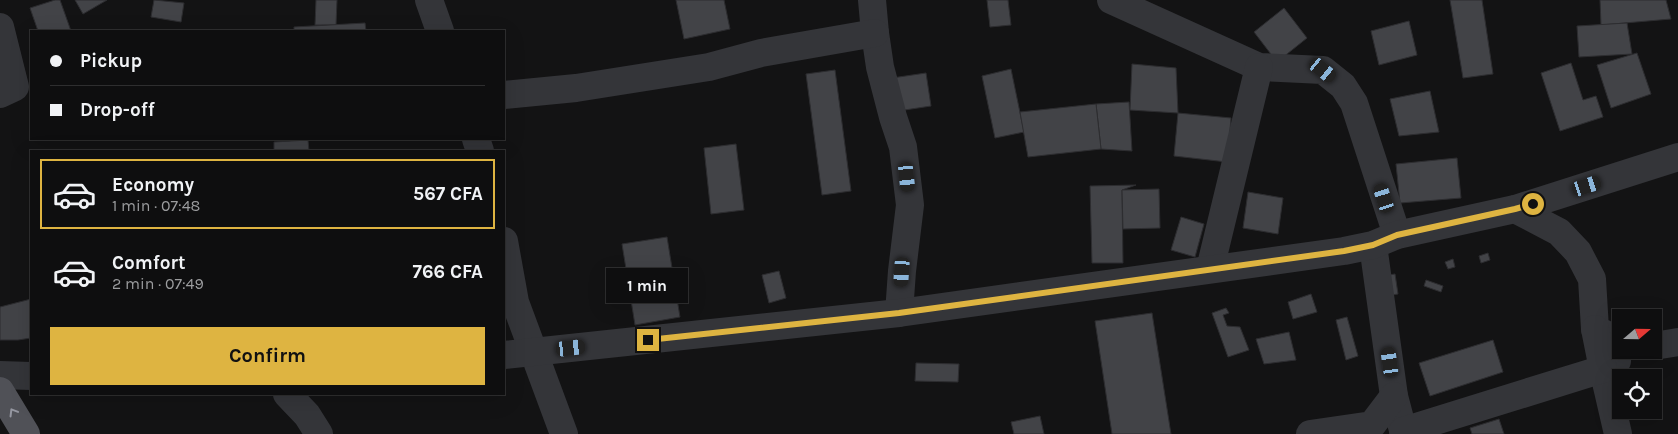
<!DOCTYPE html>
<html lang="en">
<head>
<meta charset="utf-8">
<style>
	body { margin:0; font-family:Karla,sans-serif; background:#171718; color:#f1f3f6; height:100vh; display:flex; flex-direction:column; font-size:19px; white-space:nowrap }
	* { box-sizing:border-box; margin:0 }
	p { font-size:16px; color:#9b9c9e }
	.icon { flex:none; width:28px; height:28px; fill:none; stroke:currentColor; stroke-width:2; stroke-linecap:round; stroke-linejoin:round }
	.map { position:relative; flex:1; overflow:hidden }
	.panel { position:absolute; left:30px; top:150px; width:475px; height:245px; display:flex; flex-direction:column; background:#0e0e0f; border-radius:0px; box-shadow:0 5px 20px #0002,0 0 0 1px #2e2e2f }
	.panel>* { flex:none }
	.hud { position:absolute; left:30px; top:30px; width:475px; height:110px; border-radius:0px; box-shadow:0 5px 20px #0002,0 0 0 1px #2e2e2f; display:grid; align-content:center; height:110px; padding:0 20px; background:#0e0e0f }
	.needle { width:32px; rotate:70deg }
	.fabs { position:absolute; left:1612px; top:309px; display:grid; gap:10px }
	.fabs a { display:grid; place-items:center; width:50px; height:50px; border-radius:0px; background:#0e0e0f; box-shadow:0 5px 20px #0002,0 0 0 1px #2e2e2f; font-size:25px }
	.end { position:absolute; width:22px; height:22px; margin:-11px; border:6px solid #deb441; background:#111; box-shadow:0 0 0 2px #111 }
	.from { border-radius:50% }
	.bubble { position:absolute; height:35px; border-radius:0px; background:#0e0e0f; box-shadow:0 5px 20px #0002,0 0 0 1px #2e2e2f; font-size:16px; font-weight:700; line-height:35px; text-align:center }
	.car { position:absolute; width:15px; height:30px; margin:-15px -8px; border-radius:6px; box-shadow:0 0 4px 1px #0007; background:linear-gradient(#222 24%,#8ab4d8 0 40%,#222 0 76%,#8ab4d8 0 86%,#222 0) }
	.hud b { display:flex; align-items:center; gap:18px; height:48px; font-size:19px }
	.hud b+b { border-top:1px solid #2e2e2f }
	.hud i { width:12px; height:12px; background:#f1f3f6 }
	ul { padding:9px 0 0; list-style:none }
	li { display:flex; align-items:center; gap:15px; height:70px; margin:0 10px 8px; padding:0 10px; border:2px solid transparent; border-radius:0px }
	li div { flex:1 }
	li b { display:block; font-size:19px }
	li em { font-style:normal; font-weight:700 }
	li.current { border-color:#deb441 }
	li>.icon { width:45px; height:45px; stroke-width:1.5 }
	.primary-button { display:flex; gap:10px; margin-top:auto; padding:10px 20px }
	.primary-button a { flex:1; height:58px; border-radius:0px; background:#deb441; color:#111; font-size:20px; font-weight:700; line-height:58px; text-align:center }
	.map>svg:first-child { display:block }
</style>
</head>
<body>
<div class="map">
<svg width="1678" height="434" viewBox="0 0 1678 434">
	<rect width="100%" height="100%" fill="#131314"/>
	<g fill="#424347" stroke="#2d2d30">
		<polygon points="55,0 60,0 71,31 38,31 30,8"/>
		<polygon points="75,0 107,0 83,14"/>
		<polygon points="154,0 184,3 181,22 151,17"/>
		<polygon points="316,0 337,0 336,25 315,25"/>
		<polygon points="676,0 724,0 730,29 684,39"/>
		<polygon points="987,0 1008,0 1011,25 990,27"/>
		<polygon points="1450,0 1482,0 1493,74 1463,78"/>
		<polygon points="1600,0 1666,0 1671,19 1601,25"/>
		<polygon points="1284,8 1307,38 1277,62 1254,32"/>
		<polygon points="1409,21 1417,55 1379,65 1371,31"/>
		<polygon points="365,23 366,31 294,31 294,27"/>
		<polygon points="1627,23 1632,54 1579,57 1577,26"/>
		<polygon points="1637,53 1651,94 1611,108 1597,65"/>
		<polygon points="1571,63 1583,100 1596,96 1603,117 1560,131 1541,73"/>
		<polygon points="1132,64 1176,68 1178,113 1130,110"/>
		<polygon points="1011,69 1024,132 995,138 982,76"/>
		<polygon points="835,70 851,191 822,195 806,74"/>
		<polygon points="926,73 931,106 898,111 892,78"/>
		<polygon points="1430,91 1439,132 1399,136 1390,99"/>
		<polygon points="1129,102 1132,151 1101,149 1096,104"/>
		<polygon points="1096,104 1101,149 1028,157 1020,112"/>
		<polygon points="1178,113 1231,118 1227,162 1174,156"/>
		<polygon points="308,140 309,151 274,151 274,142"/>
		<polygon points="736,144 744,210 711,214 704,148"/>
		<polygon points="1457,158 1461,198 1400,203 1396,164"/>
		<polygon points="1136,185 1122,190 1123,263 1092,263 1090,186"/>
		<polygon points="1159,189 1160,228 1123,229 1122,190"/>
		<polygon points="1248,192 1283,198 1278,234 1243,228"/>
		<polygon points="1181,217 1204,224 1195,257 1171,250"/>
		<polygon points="667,237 680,317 635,325 622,244"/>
		<polygon points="1488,253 1490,260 1481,263 1479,256"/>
		<polygon points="1453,259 1455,267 1448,269 1445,262"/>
		<polygon points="779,271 786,298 769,303 762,275"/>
		<polygon points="1395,274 1398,294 1385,296 1382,276"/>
		<polygon points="1426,280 1443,286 1441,292 1424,286"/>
		<polygon points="1311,294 1317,312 1293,319 1288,302"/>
		<polygon points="31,299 31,338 18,340 0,340 0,307"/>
		<polygon points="1226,308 1229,313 1223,315 1227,326 1240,327 1249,350 1228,357 1212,313"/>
		<polygon points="1152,313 1171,434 1112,434 1095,321"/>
		<polygon points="1347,317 1358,356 1346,360 1336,320"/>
		<polygon points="1289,332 1296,360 1264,364 1256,339"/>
		<polygon points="1493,340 1503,372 1430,396 1419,363"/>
		<polygon points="916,363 959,364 958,382 915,381"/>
		<polygon points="1040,416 1044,434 1014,434 1011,422"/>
		<polygon points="1499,419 1504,434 1472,434 1470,428"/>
	</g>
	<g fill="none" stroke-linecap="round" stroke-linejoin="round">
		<g stroke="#343539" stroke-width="28">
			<polyline points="429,0 440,31"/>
			<polyline points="872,0 875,33 880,67 893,117 903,147 910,205 902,271 899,313"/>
			<polyline points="1111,0 1259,67 1323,70 1343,86 1354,103 1397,235"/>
			<polyline points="0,27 15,87 0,94"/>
			<polyline points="504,95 576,88 709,67 761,53 875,33"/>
			<polyline points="476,139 480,151"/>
			<polyline points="1515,209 1559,232 1578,252 1592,279 1595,329 1621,342"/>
			<polyline points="504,241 515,302 564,434"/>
			<polyline points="1373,245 1394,396 1404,434"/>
			<polyline points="1210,269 1259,67"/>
			<polyline points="1654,346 1678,342"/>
			<polyline points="504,355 899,313 1344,251 1373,245 1397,235 1515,209 1678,157"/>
			<polyline points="1617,361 1603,369 1618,434"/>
			<polyline points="0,375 31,376"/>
			<polyline points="287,394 307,415 319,434"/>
			<polyline points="1403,431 1603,369 1595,329"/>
			<polyline points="1310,434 1372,425 1394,396"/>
		</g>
		<polyline stroke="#505157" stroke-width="28" points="0,391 26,434"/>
	</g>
	<defs><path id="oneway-chevron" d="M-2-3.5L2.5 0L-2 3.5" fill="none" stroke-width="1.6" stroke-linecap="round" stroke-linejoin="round" transform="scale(1.25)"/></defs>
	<use stroke="#9597a1" href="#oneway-chevron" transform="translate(13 412) rotate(-121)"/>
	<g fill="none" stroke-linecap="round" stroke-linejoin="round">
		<polyline stroke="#deb441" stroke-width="6" points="648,340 899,313 1344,251 1373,245 1397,235 1515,209 1533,204"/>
	</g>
</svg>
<div class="fabs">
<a><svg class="needle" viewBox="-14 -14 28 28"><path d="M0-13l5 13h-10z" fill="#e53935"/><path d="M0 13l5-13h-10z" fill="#9b9c9e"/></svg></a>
<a><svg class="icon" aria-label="locate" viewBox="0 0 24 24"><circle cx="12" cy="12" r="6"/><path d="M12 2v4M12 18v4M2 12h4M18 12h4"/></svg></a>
</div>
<i class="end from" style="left:1533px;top:204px"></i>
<i class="end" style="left:648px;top:340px"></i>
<div class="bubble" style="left:606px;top:268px;width:82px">1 min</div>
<i class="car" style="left:1323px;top:70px;rotate:129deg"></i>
<i class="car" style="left:907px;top:177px;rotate:174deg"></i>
<i class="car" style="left:1587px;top:186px;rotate:72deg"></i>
<i class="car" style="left:1384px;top:198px;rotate:342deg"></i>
<i class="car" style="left:902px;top:272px;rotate:184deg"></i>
<i class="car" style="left:571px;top:348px;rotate:84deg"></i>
<i class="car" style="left:1390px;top:362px;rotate:352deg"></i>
<div class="hud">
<b><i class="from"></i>Pickup</b>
<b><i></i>Drop-off</b>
</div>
<section class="panel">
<ul>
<li class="current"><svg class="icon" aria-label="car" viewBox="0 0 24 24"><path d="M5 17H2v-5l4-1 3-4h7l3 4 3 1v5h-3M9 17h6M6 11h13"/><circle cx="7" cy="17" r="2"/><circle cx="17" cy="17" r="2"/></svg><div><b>Economy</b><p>1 min · 07:48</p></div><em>567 CFA</em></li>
<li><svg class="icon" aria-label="car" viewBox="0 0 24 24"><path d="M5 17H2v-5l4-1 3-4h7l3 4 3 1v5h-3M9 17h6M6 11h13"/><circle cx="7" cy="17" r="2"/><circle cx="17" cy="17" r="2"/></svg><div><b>Comfort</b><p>2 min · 07:49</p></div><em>766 CFA</em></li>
</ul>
<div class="primary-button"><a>Confirm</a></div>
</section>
</div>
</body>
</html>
